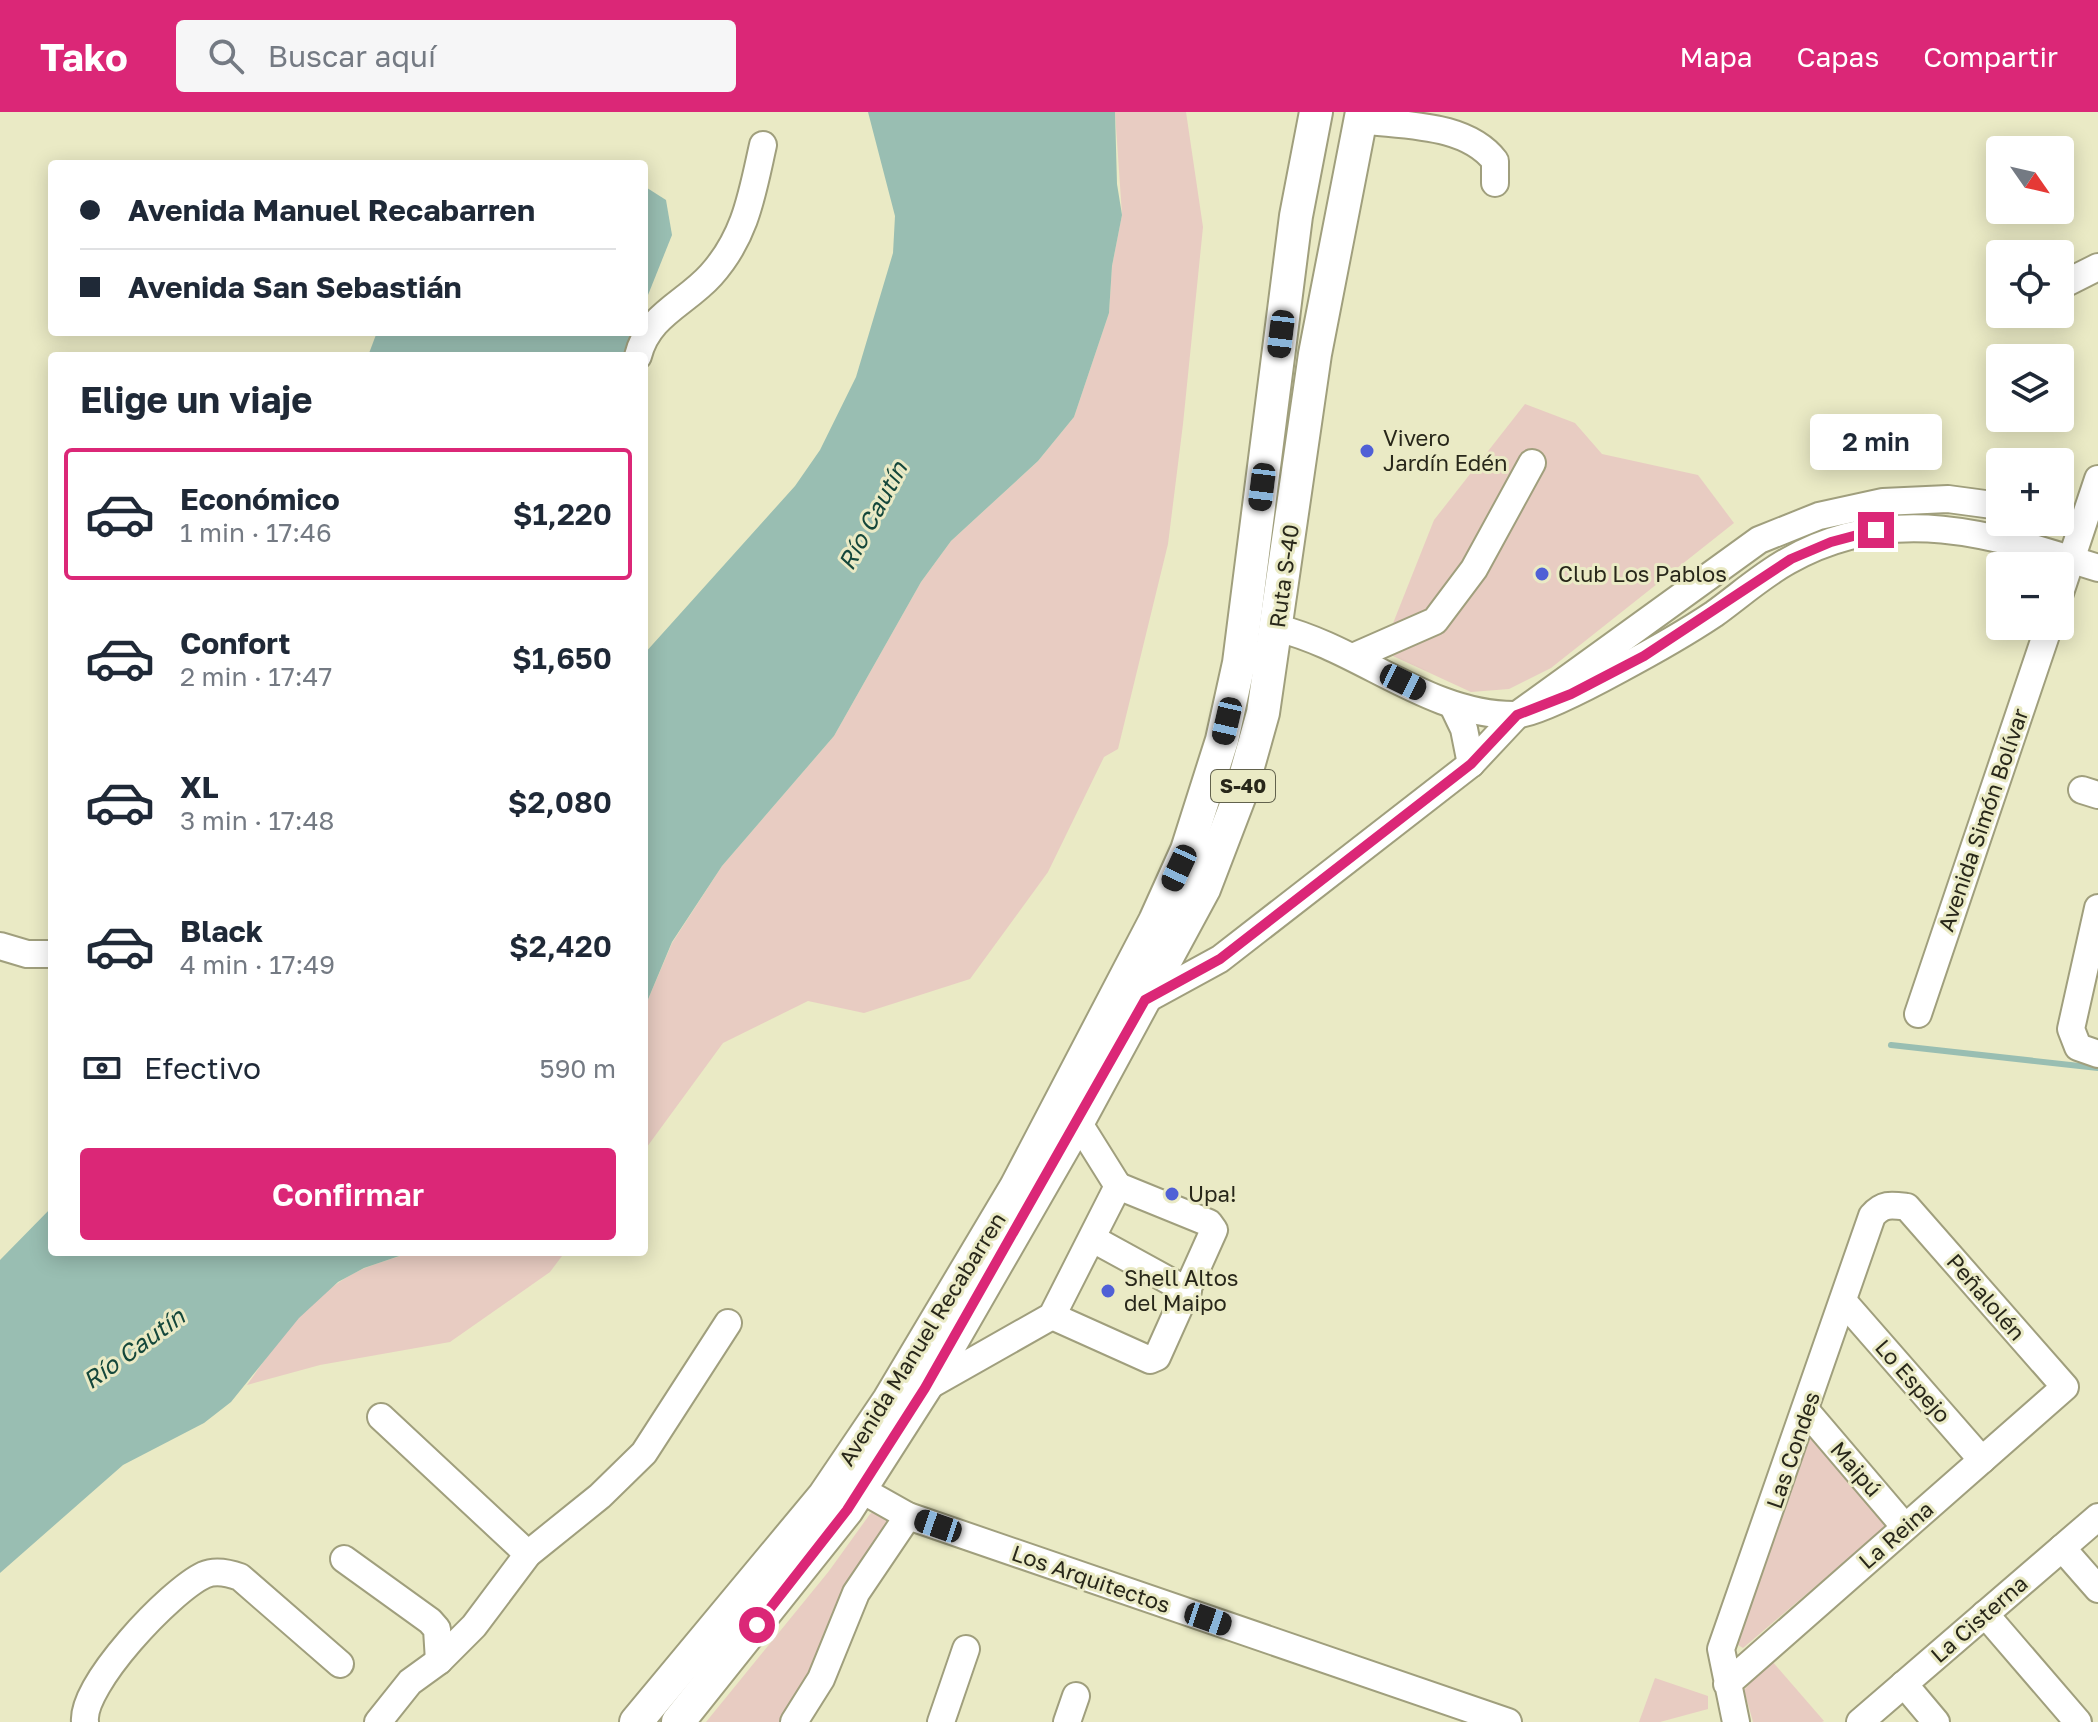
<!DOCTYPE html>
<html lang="es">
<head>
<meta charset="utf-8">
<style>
	body { margin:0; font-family:"Golos Text",sans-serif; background:#f6f6f7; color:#1f2937; height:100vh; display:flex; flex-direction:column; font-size:30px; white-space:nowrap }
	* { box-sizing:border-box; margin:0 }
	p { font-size:26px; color:#747a83 }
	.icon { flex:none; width:44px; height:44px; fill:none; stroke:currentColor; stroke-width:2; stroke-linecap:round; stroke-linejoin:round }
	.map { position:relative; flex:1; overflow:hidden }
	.details { position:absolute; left:48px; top:240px; width:600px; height:904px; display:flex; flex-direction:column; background:#fff; border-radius:8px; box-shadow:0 4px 20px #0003 }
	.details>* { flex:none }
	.banner { position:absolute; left:48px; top:48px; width:600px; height:176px; border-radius:8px; box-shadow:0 4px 20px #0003; display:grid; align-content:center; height:176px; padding:0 32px; background:#fff }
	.needle { width:52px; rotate:124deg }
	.controls { position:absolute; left:1986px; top:24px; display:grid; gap:16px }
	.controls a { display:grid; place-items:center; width:88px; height:88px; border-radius:8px; background:#fff; box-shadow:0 4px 20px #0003; font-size:40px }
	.end { position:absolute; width:36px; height:36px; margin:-18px; border:10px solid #db2777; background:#fff; box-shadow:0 0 0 4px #fff }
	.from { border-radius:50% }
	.bubble { position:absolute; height:56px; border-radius:8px; background:#fff; box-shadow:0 4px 20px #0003; font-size:26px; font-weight:600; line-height:56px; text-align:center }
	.car { position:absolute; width:24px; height:48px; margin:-24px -12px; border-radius:10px; box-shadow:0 0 6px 2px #0007; background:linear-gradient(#222 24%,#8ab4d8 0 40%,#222 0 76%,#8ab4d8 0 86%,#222 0) }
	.banner b { display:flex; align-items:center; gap:28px; height:76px; font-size:30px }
	.banner b+b { border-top:2px solid #e0e1e3 }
	.banner i { width:20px; height:20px; background:#1f2937 }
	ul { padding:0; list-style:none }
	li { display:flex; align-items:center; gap:24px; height:132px; margin:0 16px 12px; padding:0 16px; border:4px solid transparent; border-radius:8px }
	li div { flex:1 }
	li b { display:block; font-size:30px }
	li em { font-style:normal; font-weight:600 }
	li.on { border-color:#db2777 }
	li>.icon { width:72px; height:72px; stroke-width:1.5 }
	h2 { padding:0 32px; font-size:36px; line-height:96px }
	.pay { display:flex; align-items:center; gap:20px; height:88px; padding:0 32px; font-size:30px }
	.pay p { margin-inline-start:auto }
	.button { display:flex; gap:16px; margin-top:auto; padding:16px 32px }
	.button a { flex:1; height:92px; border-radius:8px; background:#db2777; color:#fff; font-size:32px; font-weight:600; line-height:92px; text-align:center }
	header { display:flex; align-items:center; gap:48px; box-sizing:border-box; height:112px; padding:0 40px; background:#db2777; color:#fff }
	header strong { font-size:38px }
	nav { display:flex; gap:44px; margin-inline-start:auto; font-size:28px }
	.search { width:560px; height:72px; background:#f6f6f7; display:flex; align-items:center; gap:20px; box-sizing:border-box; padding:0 28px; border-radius:8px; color:#747a83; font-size:30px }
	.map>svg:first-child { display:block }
</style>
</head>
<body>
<header>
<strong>Tako</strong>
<div class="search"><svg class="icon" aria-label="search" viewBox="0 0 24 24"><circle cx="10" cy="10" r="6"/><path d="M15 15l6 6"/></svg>Buscar aquí</div>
<nav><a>Mapa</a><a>Capas</a><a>Compartir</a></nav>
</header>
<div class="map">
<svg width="2098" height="1610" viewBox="0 0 2098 1610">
	<rect width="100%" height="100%" fill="#eaeac5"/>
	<g fill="#e8ccc2">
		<polygon points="1115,0 1186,0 1203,115 1183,312 1168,432 1118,637 1104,645 1048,760 970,867 864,901 808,889 723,931 644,1039 644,897 672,831 722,754 834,624 921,470 951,429 1038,349 1074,305 1109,201 1112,154 1122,103"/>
		<polygon points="1525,292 1575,311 1602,342 1698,363 1734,411 1551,556 1509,577 1471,580 1382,539 1434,408"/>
		<path d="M411,1140h154l-15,20 -100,70 -130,23 -73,20c31,-44 66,-95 118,-117 15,-6 31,-10 46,-16z"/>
		<polygon points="1810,1320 1889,1412 1743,1536 1738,1533"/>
		<path d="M878,1396l13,13c-18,29 -41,58 -56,89 -19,38 -26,80 -55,112h-74l123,-151 41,-57z"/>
		<polygon points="1771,1548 1824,1609 1822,1610 1753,1610 1744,1578"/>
		<polygon points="1655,1566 1708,1584 1708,1597 1660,1610 1639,1610"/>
	</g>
	<g fill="#99beb2">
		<polygon points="868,0 1115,0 1117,72 1122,103 1112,154 1109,201 1074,305 1038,349 951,429 921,470 834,624 722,754 672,830 644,897 644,542 795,374 820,338 856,265 893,141 895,104"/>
		<polygon points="644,74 666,88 672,123 644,193"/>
		<polygon points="377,220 633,220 624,244 368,244"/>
		<polygon points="52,1095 52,1140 411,1140 364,1156 338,1170 299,1206 231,1290 204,1311 123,1353 0,1461 0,1148"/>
	</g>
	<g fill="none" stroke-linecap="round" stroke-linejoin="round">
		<polyline stroke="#99beb2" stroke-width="6" points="1891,933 2098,956"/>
		<g stroke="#a09f7d" stroke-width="30">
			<g id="minor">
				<path d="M1360,8c43,6 106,3 135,41v22"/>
				<polyline points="2060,174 2098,155"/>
				<path d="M638,244c10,-41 47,-52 73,-81 35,-39 41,-81 52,-130"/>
				<polyline points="2060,481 2098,367"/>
				<path d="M1277,516c82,20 151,87 237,87 22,-1 84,-34 106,-46 32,-17 64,-35 94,-55 25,-18 47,-38 74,-53 103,-59 205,-27 310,7"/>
				<polyline points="1353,545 1435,509 1474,457 1532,351"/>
				<polyline points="1453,594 1464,617 1471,652"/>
				<polyline points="2082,678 2098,683"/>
				<polyline points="2098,796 2071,917 2078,935 2098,942"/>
				<polyline points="0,834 27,842 52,842"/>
				<polyline points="1145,888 1220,847 1471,652 1517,603 1759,428 1819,404 1883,390 1948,387 2000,394"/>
				<polyline points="1918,902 2049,514"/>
				<polyline points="1093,1127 1188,1179"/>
				<polyline points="1843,1189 1982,1348"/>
				<polyline points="1052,1204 1150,1248 1157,1245 1214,1118 1209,1111 1118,1074"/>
				<polyline points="925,1276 1052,1204 1118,1074 1078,1010"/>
				<polyline points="1807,1300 1905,1415"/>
				<polyline points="381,1305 528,1442"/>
				<polyline points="860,1377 908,1404 1508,1610"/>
				<polyline points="2062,1436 2098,1477"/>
				<polyline points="344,1447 430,1509 437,1517 439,1549"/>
				<polyline points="1985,1502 2078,1610"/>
				<path d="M1727,1572l338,-297 -158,-180c-15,-2 -24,-4 -35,9l-151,433 15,73"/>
				<polyline points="1904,1572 1936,1610"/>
				<path d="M85,1610c-4,-37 85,-131 119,-147 11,-5 25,-2 36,2l100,87"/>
				<polyline points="378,1610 410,1570 439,1549 474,1514 528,1442 600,1384 644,1341 728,1211"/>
				<polyline points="794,1610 821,1567 856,1481 908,1404"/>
				<polyline points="941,1610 966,1537"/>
				<polyline points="1067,1610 1076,1584"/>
				<polyline points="1860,1610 2098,1405"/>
			</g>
		</g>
		<g stroke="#a09f7d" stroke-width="36">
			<g id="major">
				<polyline points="636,1610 824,1384 889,1288 1016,1075 1155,809 1187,738 1222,628 1239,551 1296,104 1316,0"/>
				<polyline points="678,1610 847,1398 925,1276 1078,1010 1204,777 1240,683 1263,601 1315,242 1362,0"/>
			</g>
		</g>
		<use href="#minor" stroke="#fff" stroke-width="26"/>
		<use href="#major" stroke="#fff" stroke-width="32"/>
	</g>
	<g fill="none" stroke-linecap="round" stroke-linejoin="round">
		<polyline stroke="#db2777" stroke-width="10" points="757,1513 847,1398 925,1276 1145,888 1220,847 1471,652 1517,603 1571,582 1644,544 1791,447 1831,430 1876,418"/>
	</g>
	<g fill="#5060d6" stroke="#eaeac5" stroke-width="3">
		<circle cx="1367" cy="339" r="8"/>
		<circle cx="1542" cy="462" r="8"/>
		<circle cx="1172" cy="1082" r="8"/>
		<circle cx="1108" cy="1179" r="8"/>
	</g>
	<g text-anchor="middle" stroke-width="6" stroke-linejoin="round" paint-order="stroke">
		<rect fill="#eaeac5" stroke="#62624d" stroke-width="2" x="1211" y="658" width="64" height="32" rx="6"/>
		<g font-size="20" font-weight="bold" fill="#28271a">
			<text x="1243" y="681">S-40</text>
		</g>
		<g font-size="22" fill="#28271a" stroke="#eaeac5" text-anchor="start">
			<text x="1383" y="334">Vivero<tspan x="1383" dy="25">Jardín Edén</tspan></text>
			<text x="1558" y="470">Club Los Pablos</text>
			<text x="1188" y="1090">Upa!</text>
			<text x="1124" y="1174">Shell Altos<tspan x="1124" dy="25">del Maipo</tspan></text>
		</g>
		<g font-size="22" fill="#28271a" stroke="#eaeac5">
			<text transform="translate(1284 464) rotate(-82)" y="8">Ruta S-40</text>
			<text transform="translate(1983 708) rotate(-71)" y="8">Avenida Simón Bolívar</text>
			<text transform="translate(1986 1185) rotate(49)" y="8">Peñalolén</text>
			<text transform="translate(922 1227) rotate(-58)" y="8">Avenida Manuel Recabarren</text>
			<text transform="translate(1913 1269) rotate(49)" y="8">Lo Espejo</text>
			<text transform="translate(1793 1338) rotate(-71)" y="8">Las Condes</text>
			<text transform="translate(1856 1357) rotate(49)" y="8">Maipú</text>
			<text transform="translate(1896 1423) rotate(-41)" y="8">La Reina</text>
			<text transform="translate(1091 1467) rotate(19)" y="8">Los Arquitectos</text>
			<text transform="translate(1979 1507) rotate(-41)" y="8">La Cisterna</text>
		</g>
		<g font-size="24" font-style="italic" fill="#14473b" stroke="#eaeac5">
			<text transform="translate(873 404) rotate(-62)" y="8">Río Cautín</text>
			<text transform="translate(134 1237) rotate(-36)" y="8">Río Cautín</text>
		</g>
	</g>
</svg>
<div class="controls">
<a><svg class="needle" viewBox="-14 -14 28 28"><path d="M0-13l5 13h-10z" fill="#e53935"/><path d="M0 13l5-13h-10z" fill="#747a83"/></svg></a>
<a><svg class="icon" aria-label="locate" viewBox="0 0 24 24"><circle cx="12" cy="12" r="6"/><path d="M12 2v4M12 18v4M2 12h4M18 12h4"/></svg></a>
<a><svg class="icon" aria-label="layers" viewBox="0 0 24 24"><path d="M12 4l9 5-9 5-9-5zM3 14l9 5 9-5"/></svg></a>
<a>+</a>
<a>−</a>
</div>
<i class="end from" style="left:757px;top:1513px"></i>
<i class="end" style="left:1876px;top:418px"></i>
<div class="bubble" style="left:1810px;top:302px;width:132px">2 min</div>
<i class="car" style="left:1281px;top:222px;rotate:187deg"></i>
<i class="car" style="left:1262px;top:375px;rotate:187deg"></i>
<i class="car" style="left:1403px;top:570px;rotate:116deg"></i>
<i class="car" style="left:1227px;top:609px;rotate:193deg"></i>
<i class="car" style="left:1179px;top:756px;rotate:205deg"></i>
<i class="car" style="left:938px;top:1414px;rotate:289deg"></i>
<i class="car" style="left:1208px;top:1507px;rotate:109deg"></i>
<div class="banner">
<b><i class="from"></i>Avenida Manuel Recabarren</b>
<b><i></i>Avenida San Sebastián</b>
</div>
<section class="details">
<h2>Elige un viaje</h2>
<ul>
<li class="on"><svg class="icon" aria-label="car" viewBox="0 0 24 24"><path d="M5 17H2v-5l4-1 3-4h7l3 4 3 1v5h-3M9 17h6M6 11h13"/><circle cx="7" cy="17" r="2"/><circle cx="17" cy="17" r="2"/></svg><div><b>Económico</b><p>1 min · 17:46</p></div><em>$1,220</em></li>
<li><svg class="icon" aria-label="car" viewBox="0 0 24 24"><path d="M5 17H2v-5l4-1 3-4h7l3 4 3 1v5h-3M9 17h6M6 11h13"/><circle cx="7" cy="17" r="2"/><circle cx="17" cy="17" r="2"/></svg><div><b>Confort</b><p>2 min · 17:47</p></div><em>$1,650</em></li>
<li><svg class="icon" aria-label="car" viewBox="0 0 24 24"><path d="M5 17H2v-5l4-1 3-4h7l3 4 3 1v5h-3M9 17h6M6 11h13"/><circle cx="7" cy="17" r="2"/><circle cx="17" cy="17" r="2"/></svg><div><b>XL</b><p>3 min · 17:48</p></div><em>$2,080</em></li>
<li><svg class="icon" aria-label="car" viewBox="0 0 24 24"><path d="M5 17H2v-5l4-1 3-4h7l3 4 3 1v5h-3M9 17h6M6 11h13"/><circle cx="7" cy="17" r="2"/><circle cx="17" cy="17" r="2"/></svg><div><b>Black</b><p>4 min · 17:49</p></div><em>$2,420</em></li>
</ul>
<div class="pay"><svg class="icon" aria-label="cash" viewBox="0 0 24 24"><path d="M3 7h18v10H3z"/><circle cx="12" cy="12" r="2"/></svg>Efectivo<p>590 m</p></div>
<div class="button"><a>Confirmar</a></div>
</section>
</div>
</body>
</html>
